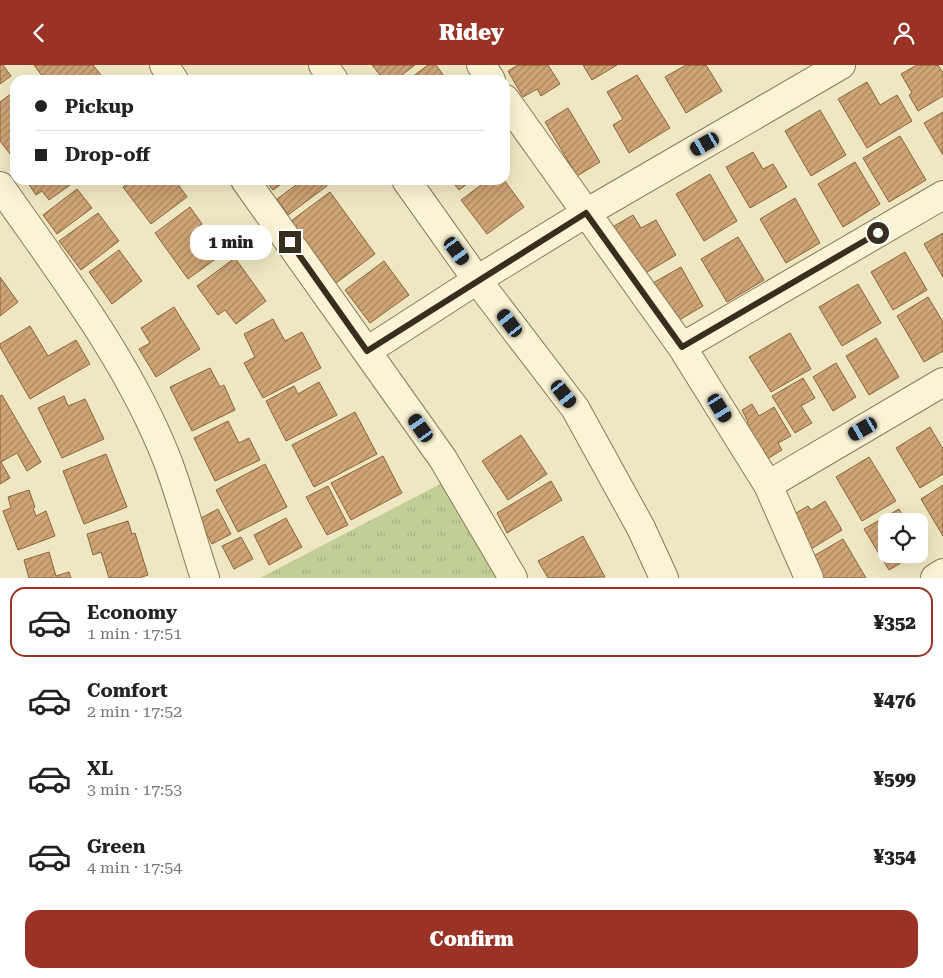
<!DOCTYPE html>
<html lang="en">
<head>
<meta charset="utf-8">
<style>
	body { margin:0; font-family:"Roboto Serif",serif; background:#f6f6f6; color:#222; height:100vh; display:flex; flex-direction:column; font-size:19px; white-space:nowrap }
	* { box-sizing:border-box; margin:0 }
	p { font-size:16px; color:#767676 }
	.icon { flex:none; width:28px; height:28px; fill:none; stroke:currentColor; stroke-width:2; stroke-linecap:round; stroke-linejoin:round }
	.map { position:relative; height:513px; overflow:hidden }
	.details { display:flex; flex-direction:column; background:#fff; flex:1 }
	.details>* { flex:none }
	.banner { position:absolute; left:10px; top:10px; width:500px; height:110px; border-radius:15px; box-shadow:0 5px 20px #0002; display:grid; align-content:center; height:110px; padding:0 25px; background:#fff }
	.fabs { position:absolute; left:878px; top:448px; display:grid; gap:10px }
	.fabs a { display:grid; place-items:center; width:50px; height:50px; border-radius:10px; background:#fff; box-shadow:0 5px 20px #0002; font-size:25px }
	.end { position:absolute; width:22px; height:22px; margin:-11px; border:6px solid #392e1d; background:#fff; box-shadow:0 0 0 2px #fff }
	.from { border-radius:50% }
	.bubble { position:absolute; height:35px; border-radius:15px; background:#fff; box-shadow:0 5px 20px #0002; font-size:16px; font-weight:800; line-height:35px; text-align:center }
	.car { position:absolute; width:15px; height:30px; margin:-15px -8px; border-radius:6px; box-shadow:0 0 4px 1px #0007; background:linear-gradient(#222 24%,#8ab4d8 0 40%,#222 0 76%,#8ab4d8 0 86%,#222 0) }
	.banner b { display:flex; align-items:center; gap:18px; height:48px; font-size:19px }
	.banner b+b { border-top:1px solid #e0e0e0 }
	.banner i { width:12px; height:12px; background:#222 }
	ul { padding:9px 0 0; list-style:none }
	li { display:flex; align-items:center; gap:15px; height:70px; margin:0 10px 8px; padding:0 15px; border:2px solid transparent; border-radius:15px }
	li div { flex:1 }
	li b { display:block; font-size:19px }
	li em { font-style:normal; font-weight:800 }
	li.active { border-color:#9b3226 }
	li>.icon { width:45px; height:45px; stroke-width:1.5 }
	.primary-button { display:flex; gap:10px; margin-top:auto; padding:10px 25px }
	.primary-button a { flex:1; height:58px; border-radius:15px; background:#9b3226; color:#fff; font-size:20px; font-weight:800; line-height:58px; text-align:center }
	header { display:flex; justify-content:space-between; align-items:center; height:65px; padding:0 25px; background:#9b3226; color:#fff; font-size:22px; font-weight:800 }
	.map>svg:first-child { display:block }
</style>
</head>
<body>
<header><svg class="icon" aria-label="back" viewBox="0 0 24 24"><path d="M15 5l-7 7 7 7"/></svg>Ridey<svg class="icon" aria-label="person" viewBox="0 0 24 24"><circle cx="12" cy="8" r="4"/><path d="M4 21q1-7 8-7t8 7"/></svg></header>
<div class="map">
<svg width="943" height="513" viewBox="0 0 943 513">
	<defs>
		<pattern id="park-tufts" width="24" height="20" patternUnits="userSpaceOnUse" patternTransform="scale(1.25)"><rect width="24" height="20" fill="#c1ce95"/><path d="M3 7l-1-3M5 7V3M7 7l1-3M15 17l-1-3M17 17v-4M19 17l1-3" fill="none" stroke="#a7b180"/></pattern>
		<pattern id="building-hatch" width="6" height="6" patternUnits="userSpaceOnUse" patternTransform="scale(1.25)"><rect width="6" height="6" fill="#cfa576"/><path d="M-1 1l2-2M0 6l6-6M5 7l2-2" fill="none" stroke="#a98760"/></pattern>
	</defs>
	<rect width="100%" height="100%" fill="#efe7c1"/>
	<polygon fill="url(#park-tufts)" points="444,417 504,513 260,513"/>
	<g fill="url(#building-hatch)" stroke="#8a643d">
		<polygon points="0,0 3,0 11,11 0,19"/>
		<polygon points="34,0 93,0 105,15 45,15"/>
		<polygon points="372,0 415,0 395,15 384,15"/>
		<polygon points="428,0 436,0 447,15 408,15"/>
		<polygon points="518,0 548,0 560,19 541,31 537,24 523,32 508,6"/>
		<polygon points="583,0 617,0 592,15"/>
		<polygon points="686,0 706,0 722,26 686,48 665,12"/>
		<polygon points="917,0 938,0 943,8 943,31 918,46 909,30 912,28 901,9"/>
		<polygon points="637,10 670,63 629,88 613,60 623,54 607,27"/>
		<polygon points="867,17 880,40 897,30 912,56 867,83 838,34"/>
		<polygon points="15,26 15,87 11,90 0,76 0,37"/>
		<polygon points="568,43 600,97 577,111 545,57"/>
		<polygon points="820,45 846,90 811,111 785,66"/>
		<polygon points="943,47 943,90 924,58"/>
		<polygon points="900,71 926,115 889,137 863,93"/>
		<polygon points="753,87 763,104 773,99 787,122 750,143 726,102"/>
		<polygon points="855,97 880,139 843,162 818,119"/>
		<polygon points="710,109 737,156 704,176 676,129"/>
		<polygon points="26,115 67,115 70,120 49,135 42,126 36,130"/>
		<polygon points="131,115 175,115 187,132 151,159 123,122"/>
		<polygon points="265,115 287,115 273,125"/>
		<polygon points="303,115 323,115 327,121 288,150 277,134"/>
		<polygon points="451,115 472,115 459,125"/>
		<polygon points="488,115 504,115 524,142 487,169 461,135"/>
		<polygon points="77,124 92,143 57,169 43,150"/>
		<polygon points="330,127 375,189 336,218 291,156"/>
		<polygon points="795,133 820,178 786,198 760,154"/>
		<polygon points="190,142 202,159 193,166 195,170 209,160 228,185 188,214 155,168"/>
		<polygon points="98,148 119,176 81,205 59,176"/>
		<polygon points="633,150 641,163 656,155 676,190 637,213 609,164"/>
		<polygon points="943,168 943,212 924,179"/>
		<polygon points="738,172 764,215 727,237 701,194"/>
		<polygon points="119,185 142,216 112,239 89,207"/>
		<polygon points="905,187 927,225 893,245 871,207"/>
		<polygon points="235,193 266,236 236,259 225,245 218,250 197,221"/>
		<polygon points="384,196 409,230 370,258 345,225"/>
		<polygon points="681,202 703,241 676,257 653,218"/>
		<polygon points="0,212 18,237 0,251"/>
		<polygon points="858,219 881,258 842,281 819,242"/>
		<polygon points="928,232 943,257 943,286 924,297 897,251"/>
		<polygon points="174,242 200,284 156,312 139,284 150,278 141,263"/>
		<polygon points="273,254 285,276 302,267 321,303 263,333 244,298 255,292 244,269"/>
		<polygon points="30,261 48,291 76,275 90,299 30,334 0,282 0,279"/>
		<polygon points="790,268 811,304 771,327 749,292"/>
		<polygon points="876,273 899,312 869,330 846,291"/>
		<polygon points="836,298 856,332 833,346 813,312"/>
		<polygon points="210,303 220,322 224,320 235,345 192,366 170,322"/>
		<polygon points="803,313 815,333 801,341 812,358 795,368 772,331"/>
		<polygon points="319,317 337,350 286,376 266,336 294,321 298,329"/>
		<polygon points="2,330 41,397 27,406 17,388 1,397 10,413 0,419 0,331"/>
		<polygon points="64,331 68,341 85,334 104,374 62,393 38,343"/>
		<polygon points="752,339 759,351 774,342 791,371 778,378 782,385 767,394 746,359 748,357 742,345"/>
		<polygon points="355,347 377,389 314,422 292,380"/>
		<polygon points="228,356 239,378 249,373 260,395 215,416 194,373"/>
		<polygon points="930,362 943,384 943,409 920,423 896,383"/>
		<polygon points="521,370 547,409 508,435 482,396"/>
		<polygon points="106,389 127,442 84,459 63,406"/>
		<polygon points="383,391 402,428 351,455 331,418"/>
		<polygon points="869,392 896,436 862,456 836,412"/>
		<polygon points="265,399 287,442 238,467 216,425"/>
		<polygon points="551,416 562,435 507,468 497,448"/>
		<polygon points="943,420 943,471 921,434"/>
		<polygon points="328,421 348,460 327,470 306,432"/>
		<polygon points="29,425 35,442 33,443 36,451 46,446 55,471 18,485 3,446 11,443 8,432"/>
		<polygon points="825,436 842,465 811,484 791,451 808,441 811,445"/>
		<polygon points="218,444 231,469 212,479 199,454"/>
		<polygon points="899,444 906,456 886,456 886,489 916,489 889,505 864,464"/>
		<polygon points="286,453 302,482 269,500 254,470"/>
		<polygon points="128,456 132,469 135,468 148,510 139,513 109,513 101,487 93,490 87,469"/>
		<polygon points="583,471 605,512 548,513 538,496"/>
		<polygon points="241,472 253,494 234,504 222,481"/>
		<polygon points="843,474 866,513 821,513 810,493"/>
		<polygon points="49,487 56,511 69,507 71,513 29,513 24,495"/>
	</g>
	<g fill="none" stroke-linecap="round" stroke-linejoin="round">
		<g stroke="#8a7858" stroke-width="30">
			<g id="minor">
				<polyline points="164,0 174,15"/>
				<polyline points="481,0 491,15"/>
				<polyline points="505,34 682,282 768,420 809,513"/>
				<polyline points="245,115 443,394 513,513"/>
				<path d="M0,121c61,88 129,175 168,276 14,38 24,77 37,116"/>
				<polyline points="682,282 943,130"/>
				<polyline points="367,286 477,215"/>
				<polyline points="768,420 943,317"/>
				<polyline points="935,513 943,508"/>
			</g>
		</g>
		<g stroke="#8a7858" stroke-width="30">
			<g id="tertiary">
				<polyline points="323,0 334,15"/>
				<polyline points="406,115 477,215 575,343 641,463 664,513"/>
				<polyline points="477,215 586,148 841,0"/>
			</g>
		</g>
		<use href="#minor" stroke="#faf3d5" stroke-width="28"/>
		<use href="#tertiary" stroke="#faf3d5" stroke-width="28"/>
	</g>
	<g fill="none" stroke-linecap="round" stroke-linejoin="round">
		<polyline stroke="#392e1d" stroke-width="6" points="290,177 367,286 586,148 682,282 878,168"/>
	</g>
</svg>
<div class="fabs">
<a><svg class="icon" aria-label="locate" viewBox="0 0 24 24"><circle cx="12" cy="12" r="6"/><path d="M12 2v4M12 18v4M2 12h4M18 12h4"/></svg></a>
</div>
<i class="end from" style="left:878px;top:168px"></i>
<i class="end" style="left:290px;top:177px"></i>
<div class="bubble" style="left:190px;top:160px;width:82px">1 min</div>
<i class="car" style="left:705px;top:79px;rotate:240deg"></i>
<i class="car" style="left:457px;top:186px;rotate:144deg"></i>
<i class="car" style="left:510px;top:258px;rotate:323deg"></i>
<i class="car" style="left:564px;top:329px;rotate:142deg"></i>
<i class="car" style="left:720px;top:343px;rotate:148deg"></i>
<i class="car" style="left:421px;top:363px;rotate:325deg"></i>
<i class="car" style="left:863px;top:364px;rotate:240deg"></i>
<div class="banner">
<b><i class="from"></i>Pickup</b>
<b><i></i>Drop-off</b>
</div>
</div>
<section class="details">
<ul>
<li class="active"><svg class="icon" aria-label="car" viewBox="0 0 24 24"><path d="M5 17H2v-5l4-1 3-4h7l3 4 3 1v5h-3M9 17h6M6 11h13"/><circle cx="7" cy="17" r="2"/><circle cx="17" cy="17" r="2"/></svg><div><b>Economy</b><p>1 min · 17:51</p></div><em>¥352</em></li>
<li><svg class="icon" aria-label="car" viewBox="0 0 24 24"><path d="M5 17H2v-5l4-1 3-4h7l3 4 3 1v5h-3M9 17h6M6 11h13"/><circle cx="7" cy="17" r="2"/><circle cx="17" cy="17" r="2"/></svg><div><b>Comfort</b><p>2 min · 17:52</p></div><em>¥476</em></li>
<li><svg class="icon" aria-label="car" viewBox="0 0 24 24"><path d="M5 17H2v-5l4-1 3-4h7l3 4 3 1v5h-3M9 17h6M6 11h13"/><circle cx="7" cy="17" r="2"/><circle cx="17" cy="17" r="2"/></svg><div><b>XL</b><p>3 min · 17:53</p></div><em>¥599</em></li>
<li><svg class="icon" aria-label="car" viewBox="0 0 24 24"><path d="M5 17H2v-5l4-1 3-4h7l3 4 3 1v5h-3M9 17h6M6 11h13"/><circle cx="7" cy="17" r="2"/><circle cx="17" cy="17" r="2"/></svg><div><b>Green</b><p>4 min · 17:54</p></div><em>¥354</em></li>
</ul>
<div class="primary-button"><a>Confirm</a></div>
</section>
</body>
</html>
